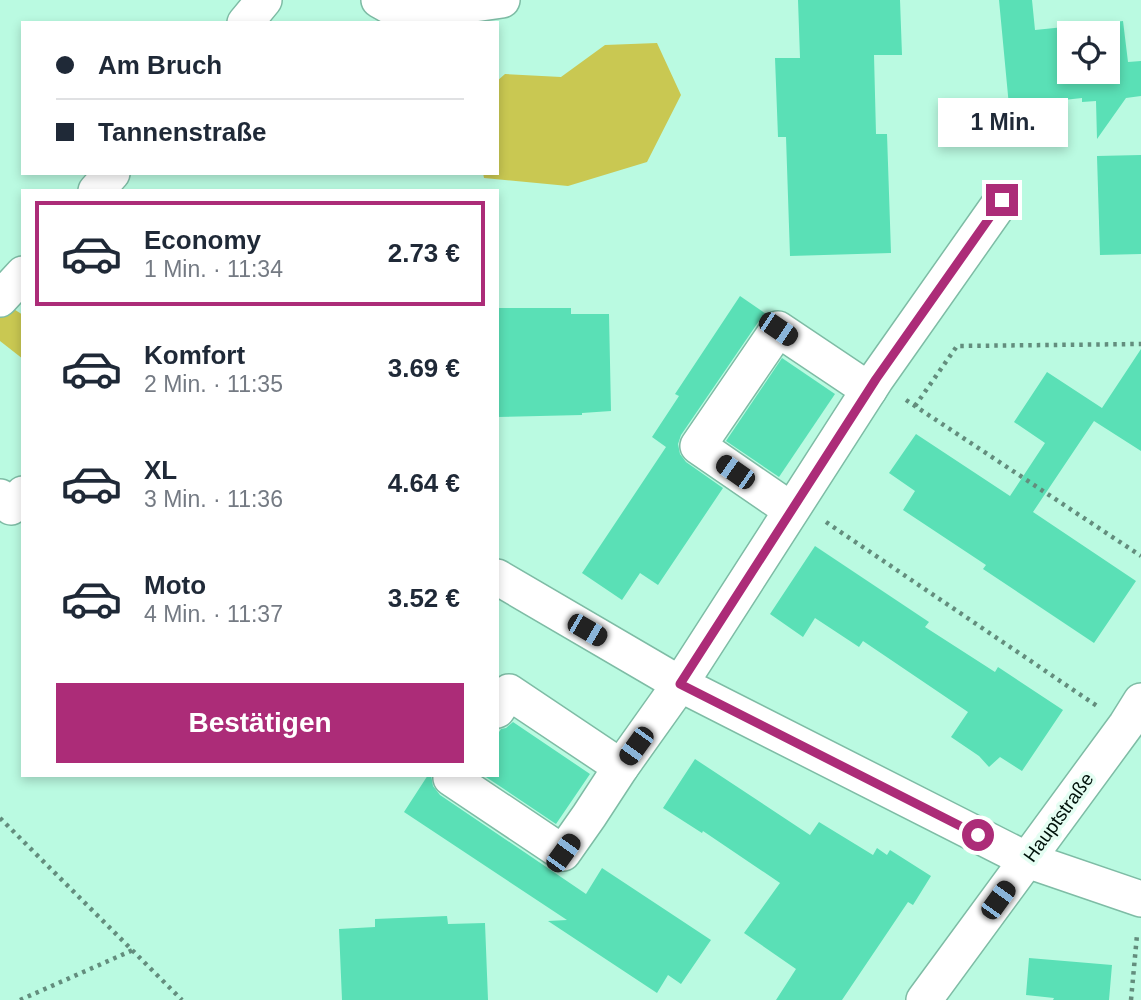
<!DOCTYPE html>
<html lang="de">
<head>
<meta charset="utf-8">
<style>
	body { margin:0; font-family:Helvetica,sans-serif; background:#f6f6f7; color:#1f2937; height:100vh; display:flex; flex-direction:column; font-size:26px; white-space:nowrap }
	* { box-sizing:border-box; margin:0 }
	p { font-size:23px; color:#747a83 }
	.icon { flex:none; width:38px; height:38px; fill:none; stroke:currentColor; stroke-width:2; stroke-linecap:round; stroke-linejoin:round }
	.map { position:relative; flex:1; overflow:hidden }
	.panel { position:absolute; left:21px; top:189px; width:478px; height:588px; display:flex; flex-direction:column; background:#fff; border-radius:0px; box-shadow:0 4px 10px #0003 }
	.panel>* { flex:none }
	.hud { position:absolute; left:21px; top:21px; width:478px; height:154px; border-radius:0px; box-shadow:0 4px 10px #0003; display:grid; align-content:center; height:154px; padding:0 35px; background:#fff }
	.fabs { position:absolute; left:1057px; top:21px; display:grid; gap:14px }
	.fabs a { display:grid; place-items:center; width:63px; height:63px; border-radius:0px; background:#fff; box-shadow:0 4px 10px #0003; font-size:35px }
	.end { position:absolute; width:32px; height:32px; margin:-16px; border:9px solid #ac2c78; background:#fff; box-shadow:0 0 0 4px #fff }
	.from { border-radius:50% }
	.bubble { position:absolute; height:49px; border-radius:0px; background:#fff; box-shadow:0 4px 10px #0003; font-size:23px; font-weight:700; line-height:49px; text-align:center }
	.car { position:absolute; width:21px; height:42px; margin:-21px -10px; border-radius:9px; box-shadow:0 0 5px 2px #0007; background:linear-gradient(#222 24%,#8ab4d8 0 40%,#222 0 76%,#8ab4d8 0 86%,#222 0) }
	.hud b { display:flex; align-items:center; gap:24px; height:66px; font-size:26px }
	.hud b+b { border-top:2px solid #e0e1e3 }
	.hud i { width:18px; height:18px; background:#1f2937 }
	ul { padding:12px 0 0; list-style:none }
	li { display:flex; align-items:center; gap:21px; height:105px; margin:0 14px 10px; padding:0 21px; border:4px solid transparent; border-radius:0px }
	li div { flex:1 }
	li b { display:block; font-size:26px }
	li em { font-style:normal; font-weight:700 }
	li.selected { border-color:#ac2c78 }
	li>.icon { width:63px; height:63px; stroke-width:1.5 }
	.action { display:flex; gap:14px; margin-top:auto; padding:14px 35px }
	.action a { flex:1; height:80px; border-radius:0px; background:#ac2c78; color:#fff; font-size:28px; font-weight:700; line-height:80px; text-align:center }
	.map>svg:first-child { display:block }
</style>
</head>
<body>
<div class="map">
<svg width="1141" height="1000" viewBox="0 0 1141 1000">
	<rect width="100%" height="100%" fill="#bafae1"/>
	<g fill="#c9c852">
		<polygon points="657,43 681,95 647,162 568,186 484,178 483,173 497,173 497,81 505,74 561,77 605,45"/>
		<polygon points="6,304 23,315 23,359 0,341 0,312"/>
	</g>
	<g fill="#5ae0b6" fill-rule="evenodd">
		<polygon points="798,0 900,0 902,55 874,55 876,134 887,134 891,253 790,256 786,137 778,137 775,58 800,58"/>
		<path d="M999,0h33l3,30 88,-9 5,41 13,-1v35l-15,2 -29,41 -1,-38 -14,1v-4l-73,8zM1069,33h39v39h-39z"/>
		<polygon points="1141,155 1141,254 1100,255 1097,156"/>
		<polygon points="740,296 766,314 761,318 681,435 678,444 680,454 686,462 723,488 658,585 640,573 622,600 582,573 666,447 652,437 679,396 675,394"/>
		<polygon points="499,308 571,308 571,314 609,314 611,411 582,413 582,415 497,417 497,317 499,317"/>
		<polygon points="1141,349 1141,451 1094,421 1033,512 1136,581 1094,643 983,569 986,565 903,510 915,491 889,473 916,434 1010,496 1045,443 1014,422 1047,372 1102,408"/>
		<polygon points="782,358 835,394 779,477 726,441"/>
		<polygon points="815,546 929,622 925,627 995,672 998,667 1063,710 1022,771 1000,757 989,767 979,756 951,737 968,712 863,641 859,647 815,618 803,637 770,614"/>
		<polygon points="513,722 590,774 556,824 483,775 497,775 497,735 501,729 506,728"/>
		<polygon points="695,759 810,835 819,822 873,855 877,848 887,855 890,850 931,876 913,905 908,902 842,1000 776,1000 796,969 744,933 780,883 703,831 702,833 663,808"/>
		<polygon points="428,775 431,775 433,786 440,795 586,894 602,868 711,940 681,984 668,975 657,993 548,921 567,920 404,812"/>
		<polygon points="447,916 448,924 485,923 488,1000 342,1000 339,929 375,927 375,919"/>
		<polygon points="1029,958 1112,965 1109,1000 1053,1000 1054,998 1026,995"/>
	</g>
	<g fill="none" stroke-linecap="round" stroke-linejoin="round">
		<g stroke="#7ebca5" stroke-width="38">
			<g id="minor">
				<polyline points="379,0 404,14 502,0"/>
				<polyline points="245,23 264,0"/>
				<polyline points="96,191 112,173"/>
				<polyline points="0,299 23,274"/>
				<polyline points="0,497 11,507 23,494"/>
				<polyline points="791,510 698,446 778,329 869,390"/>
				<polyline points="497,577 680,684 1027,860 1141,899"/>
				<polyline points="497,710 509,692 621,767"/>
				<polyline points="453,775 451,778 563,853 589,816 621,767 680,684 876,379 1002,200"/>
				<polyline points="924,1000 1126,725 1141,701"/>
			</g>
		</g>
		<g stroke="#638d7d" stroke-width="4.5" stroke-dasharray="3.5 5" stroke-linecap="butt">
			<polyline points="906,400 1141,556"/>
			<polyline points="915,406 957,346 1141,344"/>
			<polyline points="826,522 1097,706"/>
			<polyline points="0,818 182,1000"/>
			<polyline points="20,1000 133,950"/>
			<polyline points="1131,1000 1137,935"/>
		</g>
		<use href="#minor" stroke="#fff" stroke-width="35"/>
	</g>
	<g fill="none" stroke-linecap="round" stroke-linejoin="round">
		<polyline stroke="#ac2c78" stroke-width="9" points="978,835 680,684 876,379 1002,200"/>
	</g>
	<g text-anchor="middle" stroke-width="7" stroke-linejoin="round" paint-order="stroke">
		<g font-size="19" fill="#00120b" stroke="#e5fef3">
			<text transform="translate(1058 817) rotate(-54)" y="7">Hauptstraße</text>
		</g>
	</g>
</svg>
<div class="fabs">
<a><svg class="icon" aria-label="locate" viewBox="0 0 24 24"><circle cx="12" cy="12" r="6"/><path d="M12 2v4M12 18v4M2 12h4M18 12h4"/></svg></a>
</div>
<i class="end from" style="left:978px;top:835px"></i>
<i class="end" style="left:1002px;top:200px"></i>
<div class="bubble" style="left:938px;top:98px;width:130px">1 Min.</div>
<i class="car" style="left:778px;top:329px;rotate:124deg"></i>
<i class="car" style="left:735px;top:472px;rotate:305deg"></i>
<i class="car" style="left:587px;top:630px;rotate:120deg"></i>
<i class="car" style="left:636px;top:746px;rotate:216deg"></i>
<i class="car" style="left:563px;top:853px;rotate:36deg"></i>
<i class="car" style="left:998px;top:900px;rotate:36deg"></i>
<div class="hud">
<b><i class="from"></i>Am Bruch</b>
<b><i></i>Tannenstraße</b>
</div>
<section class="panel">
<ul>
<li class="selected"><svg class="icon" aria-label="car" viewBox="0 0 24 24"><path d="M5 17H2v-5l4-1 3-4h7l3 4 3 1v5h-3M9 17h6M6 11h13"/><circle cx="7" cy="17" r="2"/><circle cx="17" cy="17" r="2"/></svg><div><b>Economy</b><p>1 Min. · 11:34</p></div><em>2.73 €</em></li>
<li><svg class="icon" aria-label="car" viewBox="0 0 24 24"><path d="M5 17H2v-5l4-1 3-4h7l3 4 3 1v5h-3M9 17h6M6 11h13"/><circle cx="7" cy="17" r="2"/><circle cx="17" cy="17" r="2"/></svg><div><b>Komfort</b><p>2 Min. · 11:35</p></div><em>3.69 €</em></li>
<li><svg class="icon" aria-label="car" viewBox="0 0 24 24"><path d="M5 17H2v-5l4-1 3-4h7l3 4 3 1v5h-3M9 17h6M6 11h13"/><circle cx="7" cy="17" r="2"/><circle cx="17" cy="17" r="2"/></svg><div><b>XL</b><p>3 Min. · 11:36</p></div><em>4.64 €</em></li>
<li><svg class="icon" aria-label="car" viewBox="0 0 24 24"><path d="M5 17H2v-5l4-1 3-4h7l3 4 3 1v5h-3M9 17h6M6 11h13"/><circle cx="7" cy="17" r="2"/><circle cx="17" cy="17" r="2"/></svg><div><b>Moto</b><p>4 Min. · 11:37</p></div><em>3.52 €</em></li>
</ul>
<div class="action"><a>Bestätigen</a></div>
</section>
</div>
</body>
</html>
